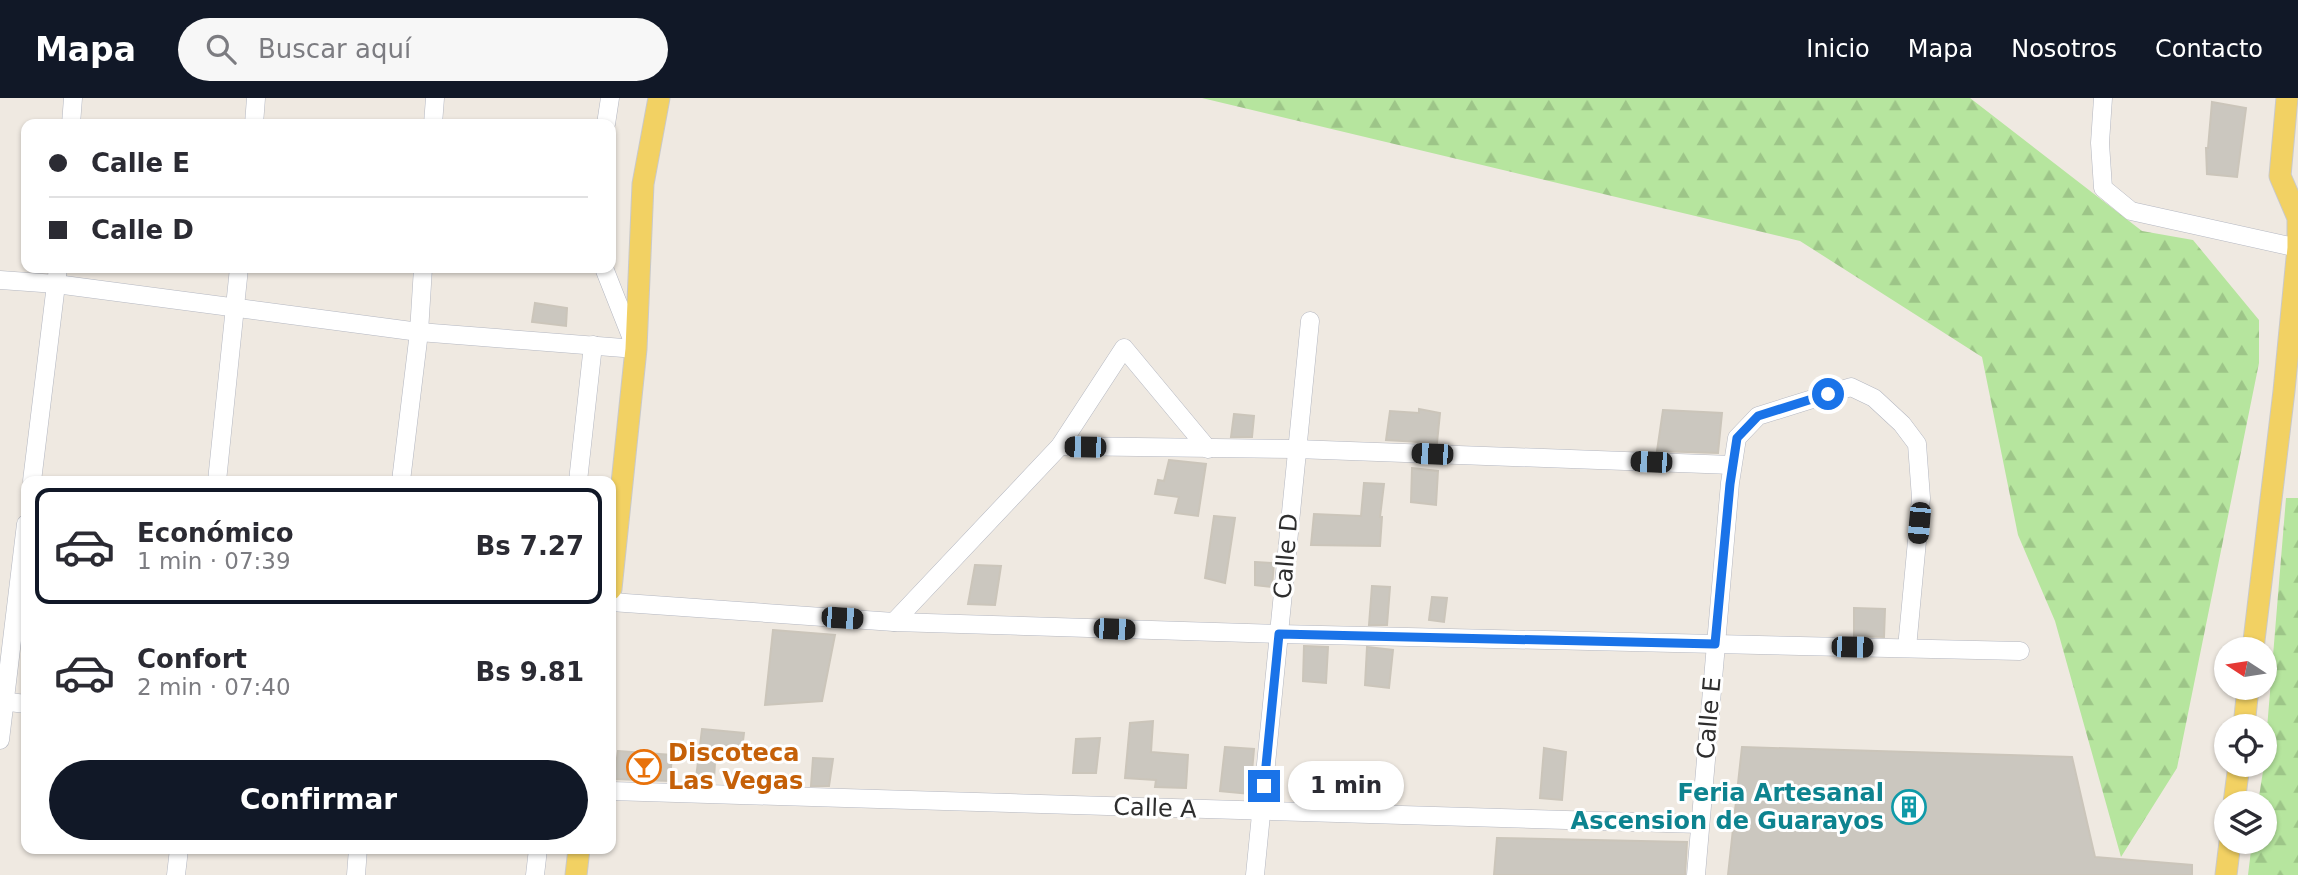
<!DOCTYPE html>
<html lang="es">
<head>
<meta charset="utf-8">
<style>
	body { margin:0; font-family:"DejaVu Sans",sans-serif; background:#f7f7f7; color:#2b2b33; height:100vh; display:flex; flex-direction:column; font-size:26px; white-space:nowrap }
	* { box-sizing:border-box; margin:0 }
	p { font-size:23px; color:#7c7c81 }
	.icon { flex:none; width:38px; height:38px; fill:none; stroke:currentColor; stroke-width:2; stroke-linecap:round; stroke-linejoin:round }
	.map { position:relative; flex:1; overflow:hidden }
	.sheet { position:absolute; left:21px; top:378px; width:595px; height:378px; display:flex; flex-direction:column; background:#fff; border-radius:14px; box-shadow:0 2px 5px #0004 }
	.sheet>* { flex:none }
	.guide { position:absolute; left:21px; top:21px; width:595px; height:154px; border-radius:14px; box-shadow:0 2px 5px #0004; display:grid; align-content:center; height:154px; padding:0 28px; background:#fff }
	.needle { width:46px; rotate:282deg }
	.buttons { position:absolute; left:2214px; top:539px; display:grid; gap:14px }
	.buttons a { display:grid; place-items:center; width:63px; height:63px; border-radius:50%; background:#fff; box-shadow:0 2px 5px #0004; font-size:35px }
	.end { position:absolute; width:32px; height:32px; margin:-16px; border:9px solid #1a73e8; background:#fff; box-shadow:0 0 0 4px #fff }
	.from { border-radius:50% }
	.bubble { position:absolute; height:49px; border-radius:24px; background:#fff; box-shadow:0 2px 5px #0004; font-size:23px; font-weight:800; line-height:49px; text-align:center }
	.car { position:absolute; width:21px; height:42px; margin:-21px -10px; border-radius:9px; box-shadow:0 0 5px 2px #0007; background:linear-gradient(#222 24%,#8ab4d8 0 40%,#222 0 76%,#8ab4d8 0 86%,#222 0) }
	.guide b { display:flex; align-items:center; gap:24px; height:66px; font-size:26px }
	.guide b+b { border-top:2px solid #e1e1e2 }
	.guide i { width:18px; height:18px; background:#2b2b33 }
	ul { padding:12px 0 0; list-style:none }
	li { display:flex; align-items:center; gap:21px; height:116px; margin:0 14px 10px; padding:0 14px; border:4px solid transparent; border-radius:14px }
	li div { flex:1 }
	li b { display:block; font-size:26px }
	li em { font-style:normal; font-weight:800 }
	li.current { border-color:#111827 }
	li>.icon { width:63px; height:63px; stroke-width:1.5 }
	.primary-button { display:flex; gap:14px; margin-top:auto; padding:14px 28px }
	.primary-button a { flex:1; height:80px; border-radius:42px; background:#111827; color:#fff; font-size:28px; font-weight:800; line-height:80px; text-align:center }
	header { display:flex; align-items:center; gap:42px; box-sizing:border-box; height:98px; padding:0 35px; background:#111827; color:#fff }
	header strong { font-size:33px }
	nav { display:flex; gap:38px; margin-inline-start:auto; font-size:24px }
	.search { width:490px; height:63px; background:#f7f7f7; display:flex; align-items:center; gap:18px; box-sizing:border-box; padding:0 24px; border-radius:38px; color:#7c7c81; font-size:26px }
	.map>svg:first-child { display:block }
</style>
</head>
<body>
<header>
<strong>Mapa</strong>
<div class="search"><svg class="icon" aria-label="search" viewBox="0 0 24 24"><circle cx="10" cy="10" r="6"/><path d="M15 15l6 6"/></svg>Buscar aquí</div>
<nav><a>Inicio</a><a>Mapa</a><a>Nosotros</a><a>Contacto</a></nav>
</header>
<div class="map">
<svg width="2298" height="777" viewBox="0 0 2298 777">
	<defs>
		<pattern id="forest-firs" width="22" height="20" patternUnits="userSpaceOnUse" patternTransform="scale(1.75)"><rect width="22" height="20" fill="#b6e59e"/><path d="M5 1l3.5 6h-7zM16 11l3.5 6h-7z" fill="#9dc588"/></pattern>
	</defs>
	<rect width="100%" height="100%" fill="#efe9e1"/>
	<g fill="url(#forest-firs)">
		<polygon points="1202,0 1970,0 2142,133 2193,142 2259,222 2259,265 2177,670 2121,759 2055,523 2018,437 1982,259 1800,143"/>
		<polygon points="2286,400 2298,400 2298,777 2248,777 2252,744 2264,744 2264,705 2258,705 2264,667"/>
	</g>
	<g fill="#cbc7bf" stroke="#cbc5ba" stroke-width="2">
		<polygon points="2212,4 2246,10 2237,79 2207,76 2206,50 2208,50"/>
		<polygon points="535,205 567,210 566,228 532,224"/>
		<polygon points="1419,311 1440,315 1437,345 1386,342 1390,313 1419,315"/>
		<polygon points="1663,312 1722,315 1718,355 1657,353"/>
		<polygon points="1234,316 1254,318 1252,339 1231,339"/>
		<polygon points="1169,362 1206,366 1198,418 1175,415 1179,399 1155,396 1158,382 1164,383"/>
		<polygon points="1412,370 1438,373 1436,407 1411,404"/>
		<polygon points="1364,385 1384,386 1380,419 1382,419 1380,448 1311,447 1314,416 1361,418"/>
		<polygon points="1214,418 1235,420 1225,485 1205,480"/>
		<polygon points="1255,464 1274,465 1272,489 1255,487"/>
		<polygon points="975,467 1001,468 995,507 968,506"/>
		<polygon points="1372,488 1390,489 1387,527 1369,527"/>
		<polygon points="1432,499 1447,500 1444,524 1429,522"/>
		<polygon points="1854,510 1885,511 1884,539 1854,538"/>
		<polygon points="773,532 835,537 822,603 765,607"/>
		<polygon points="1304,548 1328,549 1326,585 1303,583"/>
		<polygon points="1367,549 1393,552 1389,590 1365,587"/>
		<polygon points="1153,623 1151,654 1188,657 1186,690 1155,689 1156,682 1125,680 1130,625"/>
		<polygon points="702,631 744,635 742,651 716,648 714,681 696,680"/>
		<polygon points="1100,640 1096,675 1073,675 1076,641"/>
		<polygon points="1225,649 1254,651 1250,696 1220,693"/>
		<polygon points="1742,649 2072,659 2095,759 2192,767 2192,777 1728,777"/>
		<polygon points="1544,650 1566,654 1562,702 1540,700"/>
		<polygon points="618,653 672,657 670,683 614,681"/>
		<polygon points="813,660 833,661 829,688 811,688"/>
		<polygon points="1384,674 1399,675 1395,705 1353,700 1355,675 1384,677"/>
		<polygon points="1497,740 1687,744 1685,777 1494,777"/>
	</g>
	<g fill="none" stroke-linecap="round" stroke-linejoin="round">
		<g stroke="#b4b7c1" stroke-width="19">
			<g id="minor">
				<polyline points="2103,0 2100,45 2103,90 2131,113 2298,150"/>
				<polyline points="71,26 73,0"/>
				<polyline points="254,26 256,0"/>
				<polyline points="433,26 435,0"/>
				<polyline points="606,26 610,0"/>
				<polyline points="0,182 56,186 419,234 636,251 604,170"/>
				<polyline points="1060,348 1296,351 1732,367"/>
				<polyline points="32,383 58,170"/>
				<polyline points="217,383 239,170"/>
				<polyline points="401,383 419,234 423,170"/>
				<polyline points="578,383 593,247"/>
				<polyline points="611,504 894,524 1279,536 2020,553"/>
				<polyline points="894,524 1060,348 1124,250 1208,351"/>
				<polyline points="0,603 26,606"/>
				<polyline points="0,642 26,426"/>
				<polyline points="611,693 1700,726"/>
				<polyline points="176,777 179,751"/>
				<polyline points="356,777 358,751"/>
				<polyline points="535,777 538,751"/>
				<polyline points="1255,777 1310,223"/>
				<polyline points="1696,777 1730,385 1737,340 1758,318 1851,289 1874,300 1902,326 1917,346 1921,400 1907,550"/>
			</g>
		</g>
		<g stroke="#c9c9c9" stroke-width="23">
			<g id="major">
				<polyline points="611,491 636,251 643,86 659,0"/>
				<polyline points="2253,551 2284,293 2298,150 2298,120 2280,78 2287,0"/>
				<polyline points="2244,628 2248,590"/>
				<polyline points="2234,705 2239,667"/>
				<polyline points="576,777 579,751"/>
				<polyline points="2226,777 2230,744"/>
			</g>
		</g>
		<use href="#minor" stroke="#fff" stroke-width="18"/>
		<use href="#major" stroke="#f2d163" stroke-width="21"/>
	</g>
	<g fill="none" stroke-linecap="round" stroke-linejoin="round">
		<polyline stroke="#1a73e8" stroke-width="9" points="1264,688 1279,536 1715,546 1730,386 1737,340 1758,318 1828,296"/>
	</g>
	<defs>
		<g id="bar-ring" transform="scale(1.75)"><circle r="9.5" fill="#fff" stroke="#e8710a" stroke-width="1.5"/><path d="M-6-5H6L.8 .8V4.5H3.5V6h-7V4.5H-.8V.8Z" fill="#e8710a"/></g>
		<g id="building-ring" transform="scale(1.75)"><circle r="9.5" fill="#fff" stroke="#0f9aa8" stroke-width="1.5"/><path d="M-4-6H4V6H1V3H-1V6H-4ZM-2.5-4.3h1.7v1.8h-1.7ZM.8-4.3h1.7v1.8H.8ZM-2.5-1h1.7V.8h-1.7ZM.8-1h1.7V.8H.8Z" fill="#0f9aa8"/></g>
	</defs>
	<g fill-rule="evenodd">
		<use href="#bar-ring" x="644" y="669"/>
		<use href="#building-ring" x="1909" y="709"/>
	</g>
	<g text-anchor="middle" stroke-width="6" stroke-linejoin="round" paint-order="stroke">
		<g font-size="24" fill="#2e2e2e" stroke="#fff">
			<text transform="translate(1286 458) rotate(-85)" y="8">Calle D</text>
			<text transform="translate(1709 620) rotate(-85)" y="8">Calle E</text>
			<text transform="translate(1155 710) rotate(2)" y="8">Calle A</text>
		</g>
		<g font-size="24" font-weight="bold" fill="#c56008" stroke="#fff" text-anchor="start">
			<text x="668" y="663">Discoteca<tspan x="668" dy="28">Las Vegas</tspan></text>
		</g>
		<g font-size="24" font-weight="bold" fill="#0d838f" stroke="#fff" text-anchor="end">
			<text x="1884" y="703">Feria Artesanal<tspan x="1884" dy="28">Ascension de Guarayos</tspan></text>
		</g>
	</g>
</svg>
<div class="buttons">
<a><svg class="needle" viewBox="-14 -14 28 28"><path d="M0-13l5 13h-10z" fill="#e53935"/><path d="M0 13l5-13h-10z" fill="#7c7c81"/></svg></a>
<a><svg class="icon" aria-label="locate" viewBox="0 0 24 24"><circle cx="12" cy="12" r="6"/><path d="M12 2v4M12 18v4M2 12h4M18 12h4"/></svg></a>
<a><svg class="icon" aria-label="layers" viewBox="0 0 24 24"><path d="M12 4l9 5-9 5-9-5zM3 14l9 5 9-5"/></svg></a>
</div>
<i class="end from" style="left:1828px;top:296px"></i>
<i class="end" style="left:1264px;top:688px"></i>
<div class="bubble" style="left:1288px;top:663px;width:116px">1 min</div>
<i class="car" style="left:1085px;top:349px;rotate:271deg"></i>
<i class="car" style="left:1432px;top:356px;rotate:272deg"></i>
<i class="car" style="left:1651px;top:364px;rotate:272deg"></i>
<i class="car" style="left:1919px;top:425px;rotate:185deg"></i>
<i class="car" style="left:842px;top:520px;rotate:94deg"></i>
<i class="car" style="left:1114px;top:531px;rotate:92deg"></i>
<i class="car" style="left:1852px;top:549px;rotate:91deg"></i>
<div class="guide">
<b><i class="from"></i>Calle E</b>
<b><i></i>Calle D</b>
</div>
<section class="sheet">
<ul>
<li class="current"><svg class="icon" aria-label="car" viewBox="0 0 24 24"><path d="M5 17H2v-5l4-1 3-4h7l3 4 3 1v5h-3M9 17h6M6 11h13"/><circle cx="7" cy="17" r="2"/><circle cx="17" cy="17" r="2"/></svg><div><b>Económico</b><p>1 min · 07:39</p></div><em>Bs 7.27</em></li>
<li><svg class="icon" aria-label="car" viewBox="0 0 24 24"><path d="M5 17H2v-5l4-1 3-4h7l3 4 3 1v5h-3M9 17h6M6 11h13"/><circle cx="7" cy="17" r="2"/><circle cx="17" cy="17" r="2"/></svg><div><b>Confort</b><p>2 min · 07:40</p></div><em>Bs 9.81</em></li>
</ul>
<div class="primary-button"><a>Confirmar</a></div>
</section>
</div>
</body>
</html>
